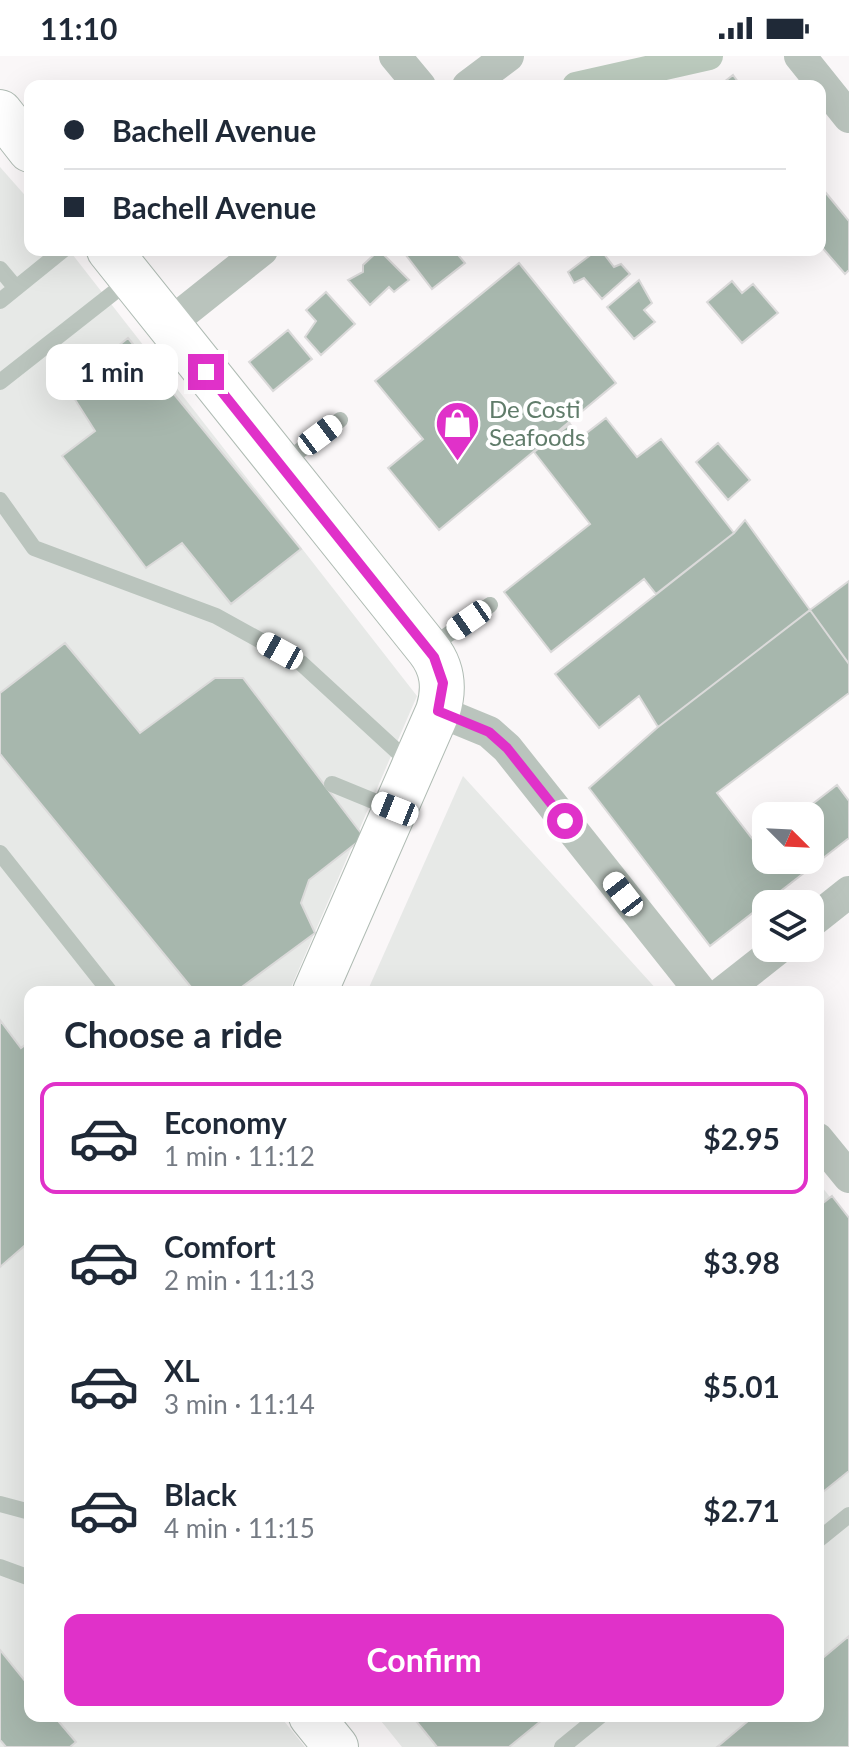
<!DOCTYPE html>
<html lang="en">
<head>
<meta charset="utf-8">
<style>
  :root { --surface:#fff; --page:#f2f2f3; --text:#1f2937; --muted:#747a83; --line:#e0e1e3; --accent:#e031c9 }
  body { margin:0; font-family:Lato,sans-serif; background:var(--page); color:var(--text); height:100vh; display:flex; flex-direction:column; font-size:30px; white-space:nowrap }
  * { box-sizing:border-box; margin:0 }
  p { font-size:26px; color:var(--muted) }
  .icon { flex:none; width:44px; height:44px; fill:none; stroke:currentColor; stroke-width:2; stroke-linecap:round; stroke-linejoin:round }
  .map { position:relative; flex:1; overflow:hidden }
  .drawer { position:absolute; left:24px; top:930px; width:800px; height:736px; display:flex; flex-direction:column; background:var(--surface); border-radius:16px; box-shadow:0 8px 32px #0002 }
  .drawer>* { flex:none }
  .guide { position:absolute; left:24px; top:24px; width:802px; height:176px; border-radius:16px; box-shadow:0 8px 32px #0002; display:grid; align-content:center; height:176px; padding:0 40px; background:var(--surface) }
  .needle { width:52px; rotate:114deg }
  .buttons { position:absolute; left:752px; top:746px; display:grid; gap:16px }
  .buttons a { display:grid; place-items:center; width:72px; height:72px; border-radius:16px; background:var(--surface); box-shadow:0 8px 32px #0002; font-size:40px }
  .end { position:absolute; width:36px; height:36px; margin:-18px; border:10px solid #e031c9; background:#fff; box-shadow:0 0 0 4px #fff }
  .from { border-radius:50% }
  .bubble { position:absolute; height:56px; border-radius:16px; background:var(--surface); box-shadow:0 8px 32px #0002; font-size:26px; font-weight:700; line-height:56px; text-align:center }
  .car { position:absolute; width:24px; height:48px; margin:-24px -12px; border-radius:10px; box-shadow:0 0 6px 2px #0007; background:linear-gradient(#fff 24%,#345 0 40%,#fff 0 76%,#345 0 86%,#fff 0) }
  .guide b { display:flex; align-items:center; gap:28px; height:76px; font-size:30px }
  .guide b+b { border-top:2px solid var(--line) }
  .guide i { width:20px; height:20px; background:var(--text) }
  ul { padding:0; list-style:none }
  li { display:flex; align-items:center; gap:24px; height:112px; margin:0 16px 12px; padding:0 24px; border:4px solid transparent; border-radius:16px }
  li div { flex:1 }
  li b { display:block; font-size:30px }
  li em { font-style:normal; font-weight:700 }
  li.current { border-color:var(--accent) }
  li>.icon { width:72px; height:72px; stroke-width:1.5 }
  h2 { padding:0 40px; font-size:36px; line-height:96px }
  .action { display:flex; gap:16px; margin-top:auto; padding:16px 40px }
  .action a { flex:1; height:92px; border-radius:16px; background:var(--accent); color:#fff; font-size:32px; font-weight:700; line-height:92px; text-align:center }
  .status { display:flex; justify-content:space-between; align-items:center; height:56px; padding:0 40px; background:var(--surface); direction:ltr }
  .status svg { height:22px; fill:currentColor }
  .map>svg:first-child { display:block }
  .built { fill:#e7e9e7 }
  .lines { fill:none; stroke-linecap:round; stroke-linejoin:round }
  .canal { stroke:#bbcabd; stroke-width:28 }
  .building { fill:#a7b7ad; stroke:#dbdada; stroke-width:2 }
  .secondary-casing { stroke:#afbbb3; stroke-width:46 }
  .service { stroke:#bac4bd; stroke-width:16 }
  .minor { stroke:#bac4bd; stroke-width:32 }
  .secondary { stroke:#fff; stroke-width:44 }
  .route { stroke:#e031c9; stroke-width:10 }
  .labels { text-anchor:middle; stroke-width:8; stroke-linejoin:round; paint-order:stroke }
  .poi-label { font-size:24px; fill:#607c6a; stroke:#fff; text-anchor:start }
</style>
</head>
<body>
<div class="status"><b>11:10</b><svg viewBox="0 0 49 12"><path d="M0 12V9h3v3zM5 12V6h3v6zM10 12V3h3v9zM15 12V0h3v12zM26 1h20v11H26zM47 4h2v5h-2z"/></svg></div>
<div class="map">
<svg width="849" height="1691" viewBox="0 0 849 1691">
  <rect width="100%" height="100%" fill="#faf7f8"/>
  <!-- built -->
  <path class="built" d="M0,111l30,34v49h39l348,446 -128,296h-259v724h250l25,31h-305z
    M463,720l196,216h-292z
    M818,1126l31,39v526h-447l-25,-31h441z"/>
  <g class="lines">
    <!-- canal -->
    <path class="canal" d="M576,30l133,-30"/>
  </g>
  <!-- building -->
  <path class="building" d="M733,19l8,11h-22z
    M826,137l23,28v49l-4,4 -25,-29v-47z
    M379,194l30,30 -15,12 -5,-5 -19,18 -22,-25 15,-8v-7z
    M402,194h52l11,13 -33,26z
    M597,194h4l13,17 7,-3 9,10 -28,25 -18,-21 -10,5 -6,-11z
    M519,207l97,120 -177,147 -51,-62 35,-29 -48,-58z
    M639,224l13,23 -8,7 11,12 -21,17 -27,-32z
    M732,225l10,12 11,-9 25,29 -36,30 -35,-41z
    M326,236l29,32 -34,31 -16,-18 11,-16 -10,-11z
    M288,274l24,29 -39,32 -24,-29z
    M128,282l173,211 -70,55 -49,-61 -36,25 -84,-112 33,-25 -28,-44z
    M606,362l31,39 24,-18 73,94 -78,61 -12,-15 -93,73 -47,-60 86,-68 -56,-72 36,-28 10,14z
    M718,387l32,37 -22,20 -32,-38z
    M745,464l65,90 -152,117 -19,-31 -40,32 -44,-54 179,-141z
    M849,525v83l-39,-54z
    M810,554l39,54v29l-132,100 41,53 8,-6v20h44v-44h-13l40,-31 12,16v37l-139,108 -121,-158 69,-61z
    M65,587l75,90 75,-55h28l121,159 -55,43 -8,23 14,30 -80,59h-40l-195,-238v-61z
    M0,964l21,28 9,-7v200l-30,26z
    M832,1140l17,22v253l-31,25v-289z
    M849,1580v111h-132l37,-31h64v-54z
    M0,1594l30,37v29h24l22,26 -6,5h-64l-6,-7z
    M412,1660h135l-38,31h-72z"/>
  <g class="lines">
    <defs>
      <path id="secondary" d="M0,56l30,38
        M109,194l319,399c15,19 17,39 10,62l-123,281
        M311,1660l25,31"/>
    </defs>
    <!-- secondary casing -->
    <use href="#secondary" class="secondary-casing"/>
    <!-- service -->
    <path class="service" d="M0,213l16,19
      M0,245l63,-51
      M0,326l131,-103
      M281,409l59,-45
      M0,444l34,48 182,68 85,47 111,102
      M429,592l61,-43
      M332,728l61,25
      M0,797l110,139
      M0,1448l30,8
      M818,1484l31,-25
      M0,1511l30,11
      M562,1691l38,-31"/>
    <!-- minor -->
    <path class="minor" d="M395,0l25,30
      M800,0l49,61
      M468,30l40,-30
      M168,269l94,-75
      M438,655l51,21 18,16 194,244
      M810,867l39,-31
      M723,936l56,-44
      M818,1083l31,38"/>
    <!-- secondary -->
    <use href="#secondary" class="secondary"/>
  </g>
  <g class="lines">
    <!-- route -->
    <path class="route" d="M206,316l228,285 9,26 -5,28 51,21 18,16 58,73"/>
  </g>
  <!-- icons -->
  <defs>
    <symbol id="shop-pin" viewBox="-11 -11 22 30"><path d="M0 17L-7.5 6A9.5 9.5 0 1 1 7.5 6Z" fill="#e031c9" stroke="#fff"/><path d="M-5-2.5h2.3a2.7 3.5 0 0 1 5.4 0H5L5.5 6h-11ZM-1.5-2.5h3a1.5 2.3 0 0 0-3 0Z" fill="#fff"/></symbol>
  </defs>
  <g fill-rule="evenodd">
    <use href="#shop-pin" x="432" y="342" width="51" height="69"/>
  </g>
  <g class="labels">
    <!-- poi labels -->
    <g class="poi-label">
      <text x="489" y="362">De Costi<tspan x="489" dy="28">Seafoods</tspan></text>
    </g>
  </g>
</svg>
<div class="buttons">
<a><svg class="needle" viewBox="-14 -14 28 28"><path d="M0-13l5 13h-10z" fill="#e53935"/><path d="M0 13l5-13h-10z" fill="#747a83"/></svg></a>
<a><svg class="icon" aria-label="layers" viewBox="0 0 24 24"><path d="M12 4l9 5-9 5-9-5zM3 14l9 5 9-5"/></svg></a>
</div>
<i class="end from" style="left:565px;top:765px"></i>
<i class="end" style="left:206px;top:316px"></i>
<div class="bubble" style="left:46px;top:288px;width:132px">1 min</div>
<i class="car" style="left:320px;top:379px;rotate:53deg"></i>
<i class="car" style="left:469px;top:564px;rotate:235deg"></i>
<i class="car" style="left:280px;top:595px;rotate:299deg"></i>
<i class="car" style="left:395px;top:753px;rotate:292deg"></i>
<i class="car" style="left:623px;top:838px;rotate:322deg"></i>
<div class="guide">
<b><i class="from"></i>Bachell Avenue</b>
<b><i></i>Bachell Avenue</b>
</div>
<section class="drawer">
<h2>Choose a ride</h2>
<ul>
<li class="current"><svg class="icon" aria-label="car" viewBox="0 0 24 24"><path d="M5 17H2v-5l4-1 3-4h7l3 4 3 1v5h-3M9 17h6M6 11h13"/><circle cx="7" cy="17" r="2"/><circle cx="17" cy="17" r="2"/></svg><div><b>Economy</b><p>1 min · 11:12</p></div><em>$2.95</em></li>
<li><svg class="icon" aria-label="car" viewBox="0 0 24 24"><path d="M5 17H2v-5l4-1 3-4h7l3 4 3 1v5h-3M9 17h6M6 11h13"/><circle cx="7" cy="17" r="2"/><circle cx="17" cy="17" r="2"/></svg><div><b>Comfort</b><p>2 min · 11:13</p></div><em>$3.98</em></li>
<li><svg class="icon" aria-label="car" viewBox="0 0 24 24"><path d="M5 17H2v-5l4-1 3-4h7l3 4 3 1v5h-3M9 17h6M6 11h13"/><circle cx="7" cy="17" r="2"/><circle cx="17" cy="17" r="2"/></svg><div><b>XL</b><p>3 min · 11:14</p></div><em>$5.01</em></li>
<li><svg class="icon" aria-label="car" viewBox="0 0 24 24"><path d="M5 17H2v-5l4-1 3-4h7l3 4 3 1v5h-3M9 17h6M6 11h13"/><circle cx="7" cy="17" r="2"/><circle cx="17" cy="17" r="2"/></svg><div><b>Black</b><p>4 min · 11:15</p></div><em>$2.71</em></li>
</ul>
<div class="action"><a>Confirm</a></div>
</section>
</div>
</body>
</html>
